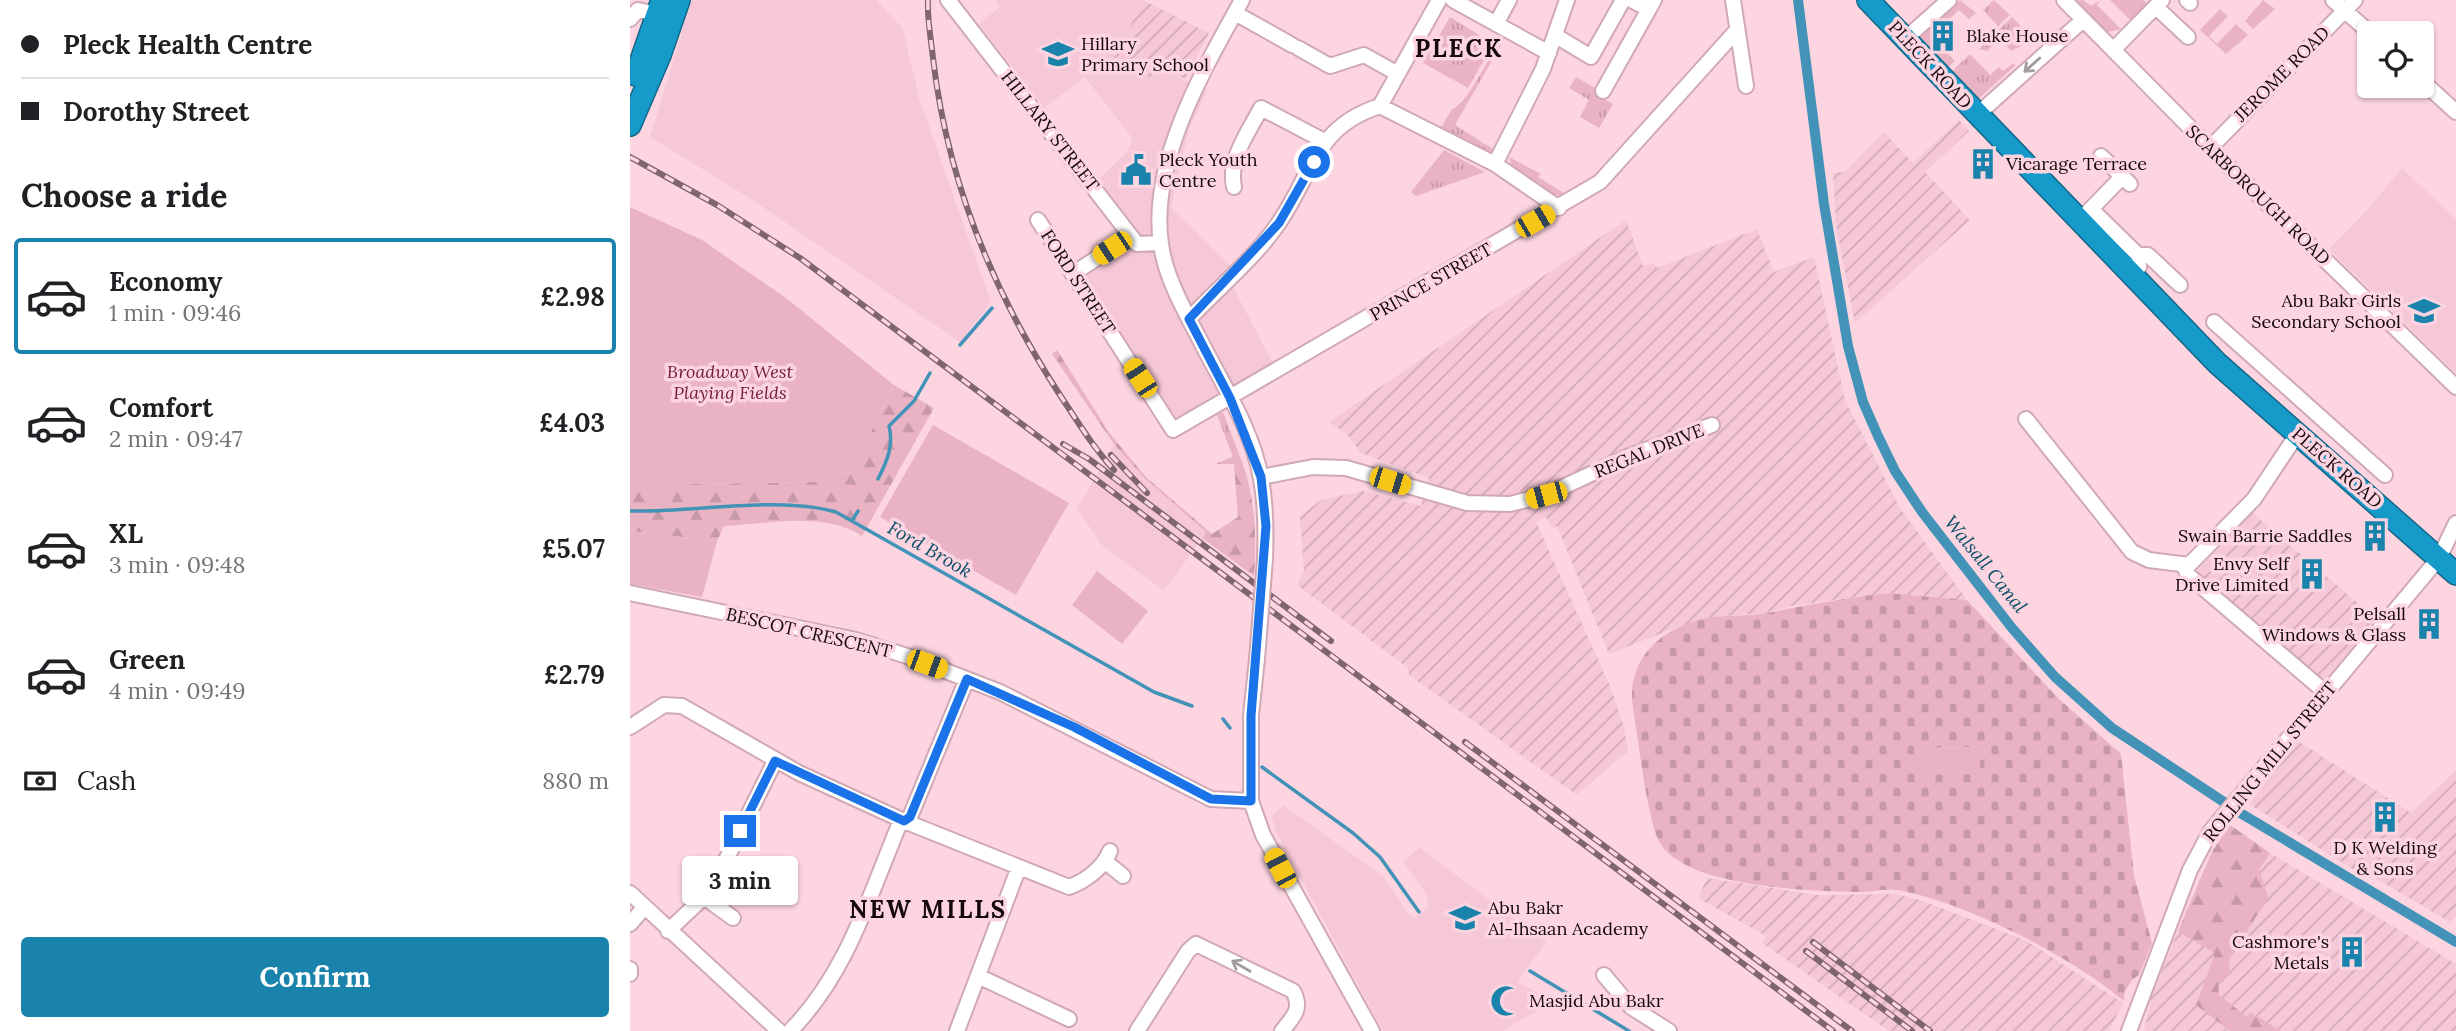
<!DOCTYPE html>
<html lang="en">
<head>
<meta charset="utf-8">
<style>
  :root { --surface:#fff; --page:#f6f6f6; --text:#202124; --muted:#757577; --line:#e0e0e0; --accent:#1983ab }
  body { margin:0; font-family:Lora,serif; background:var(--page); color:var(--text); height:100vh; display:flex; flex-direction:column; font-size:26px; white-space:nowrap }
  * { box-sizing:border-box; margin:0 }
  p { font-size:23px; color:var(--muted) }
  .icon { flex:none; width:38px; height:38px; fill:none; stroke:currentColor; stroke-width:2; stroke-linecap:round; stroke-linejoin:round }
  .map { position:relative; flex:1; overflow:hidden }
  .drawer { display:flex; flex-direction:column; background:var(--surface); width:630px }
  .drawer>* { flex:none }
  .banner { display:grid; align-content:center; height:154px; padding:0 21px; background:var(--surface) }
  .buttons { position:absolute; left:1727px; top:21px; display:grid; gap:14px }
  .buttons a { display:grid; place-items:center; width:77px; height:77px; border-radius:7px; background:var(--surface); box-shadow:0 2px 5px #0004; font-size:35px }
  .end { position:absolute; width:32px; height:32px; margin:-16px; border:9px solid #1a73e8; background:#fff; box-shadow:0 0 0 4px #fff }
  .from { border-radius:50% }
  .bubble { position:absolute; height:49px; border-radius:7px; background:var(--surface); box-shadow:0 2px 5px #0004; font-size:23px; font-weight:700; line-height:49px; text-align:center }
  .car { position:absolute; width:21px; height:42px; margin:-21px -10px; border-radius:9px; box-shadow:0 0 5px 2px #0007; background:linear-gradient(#f5c518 24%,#345 0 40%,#f5c518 0 76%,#345 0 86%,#f5c518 0) }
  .banner b { display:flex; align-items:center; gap:24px; height:66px; font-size:26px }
  .banner b+b { border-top:2px solid var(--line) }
  .banner i { width:18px; height:18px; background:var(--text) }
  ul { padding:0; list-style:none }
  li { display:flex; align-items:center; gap:21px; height:116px; margin:0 14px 10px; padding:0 7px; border:4px solid transparent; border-radius:7px }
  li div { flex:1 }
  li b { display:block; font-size:26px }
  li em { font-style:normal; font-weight:700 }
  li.on { border-color:var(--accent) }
  li>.icon { width:63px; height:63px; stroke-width:1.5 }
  h2 { padding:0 21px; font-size:32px; line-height:84px }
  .pay { display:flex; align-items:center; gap:18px; height:77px; padding:0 21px; font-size:26px }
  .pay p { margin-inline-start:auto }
  .cta { display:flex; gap:14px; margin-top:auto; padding:14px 21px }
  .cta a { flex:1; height:80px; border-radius:7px; background:var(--accent); color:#fff; font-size:28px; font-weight:700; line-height:80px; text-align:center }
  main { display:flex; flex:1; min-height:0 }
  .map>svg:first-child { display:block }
  .built { fill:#f6c7d6 }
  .industrial { fill:url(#industrial-furrows) }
  .grass { fill:url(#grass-tufts) }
  .forest { fill:url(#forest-firs) }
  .cemetery { fill:url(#cemetery-stones); fill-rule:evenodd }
  .green { fill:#e9b3c4 }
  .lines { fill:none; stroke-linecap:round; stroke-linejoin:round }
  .stream { stroke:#4293b7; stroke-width:3.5 }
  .canal { stroke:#4293b7; stroke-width:10 }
  .minor-casing { stroke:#d0a9b5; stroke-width:18 }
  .highway-casing { stroke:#156788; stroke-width:24 }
  .minor { stroke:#fff; stroke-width:14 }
  .highway { stroke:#159aca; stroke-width:21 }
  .rail-casing { stroke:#7f656d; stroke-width:6 }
  .rail { stroke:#fdd5e1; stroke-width:3.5; stroke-dasharray:10; stroke-linecap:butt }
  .minor-bridge-casing { stroke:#d0a9b5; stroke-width:18; stroke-linecap:butt }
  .minor-bridge { stroke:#fff; stroke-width:14 }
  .oneway { stroke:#a19c9e }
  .route { stroke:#1a73e8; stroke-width:9 }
  .labels { text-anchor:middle; stroke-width:7; stroke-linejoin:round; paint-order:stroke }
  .poi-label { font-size:18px; fill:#15080c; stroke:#fdd5e1; text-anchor:start }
  .street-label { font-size:18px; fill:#15080c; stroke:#fdd5e1 }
  .park-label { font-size:18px; font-style:italic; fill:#711a41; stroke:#fdd5e1 }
  .water-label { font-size:19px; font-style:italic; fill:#0b4f69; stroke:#fdd5e1 }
  .district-label { font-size:24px; font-weight:bold; letter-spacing:2px; fill:#15080c; stroke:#fdd5e1 }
</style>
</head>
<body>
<main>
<section class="drawer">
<div class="banner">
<b><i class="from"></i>Pleck Health Centre</b>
<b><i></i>Dorothy Street</b>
</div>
<h2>Choose a ride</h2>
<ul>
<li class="on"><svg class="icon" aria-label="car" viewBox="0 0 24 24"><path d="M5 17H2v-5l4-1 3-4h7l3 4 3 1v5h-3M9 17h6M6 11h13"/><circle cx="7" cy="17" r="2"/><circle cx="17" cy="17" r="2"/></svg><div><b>Economy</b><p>1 min · 09:46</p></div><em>£2.98</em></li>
<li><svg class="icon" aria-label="car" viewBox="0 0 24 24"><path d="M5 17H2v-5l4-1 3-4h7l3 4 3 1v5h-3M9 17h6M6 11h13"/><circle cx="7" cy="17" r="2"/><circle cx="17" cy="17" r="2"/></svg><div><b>Comfort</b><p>2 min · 09:47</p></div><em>£4.03</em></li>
<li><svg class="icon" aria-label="car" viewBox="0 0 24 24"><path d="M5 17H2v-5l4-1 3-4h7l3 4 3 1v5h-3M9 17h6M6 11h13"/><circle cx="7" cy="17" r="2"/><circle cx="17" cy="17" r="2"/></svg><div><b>XL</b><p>3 min · 09:48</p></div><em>£5.07</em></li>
<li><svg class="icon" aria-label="car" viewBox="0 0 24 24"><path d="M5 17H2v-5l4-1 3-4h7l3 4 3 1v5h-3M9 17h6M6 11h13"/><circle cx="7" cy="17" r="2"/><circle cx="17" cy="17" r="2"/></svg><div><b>Green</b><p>4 min · 09:49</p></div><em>£2.79</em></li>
</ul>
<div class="pay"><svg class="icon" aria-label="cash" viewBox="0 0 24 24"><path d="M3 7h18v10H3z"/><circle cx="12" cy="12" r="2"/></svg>Cash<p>880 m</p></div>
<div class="cta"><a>Confirm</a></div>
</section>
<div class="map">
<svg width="1826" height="1031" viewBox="0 0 1826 1031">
  <defs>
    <pattern id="industrial-furrows" width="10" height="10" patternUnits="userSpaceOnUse" patternTransform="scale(1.75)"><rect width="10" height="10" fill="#f6c7d6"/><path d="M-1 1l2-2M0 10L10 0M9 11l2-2" fill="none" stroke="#d2a9b6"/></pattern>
    <pattern id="grass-tufts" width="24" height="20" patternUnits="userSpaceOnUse" patternTransform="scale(1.75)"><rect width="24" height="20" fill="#e9b3c4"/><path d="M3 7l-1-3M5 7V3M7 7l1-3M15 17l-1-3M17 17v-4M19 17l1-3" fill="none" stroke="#c798a7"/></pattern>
    <pattern id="forest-firs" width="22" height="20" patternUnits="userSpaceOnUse" patternTransform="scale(1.75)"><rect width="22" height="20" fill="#e9b3c4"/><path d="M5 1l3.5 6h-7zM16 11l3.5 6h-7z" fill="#c798a7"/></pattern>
    <pattern id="cemetery-stones" width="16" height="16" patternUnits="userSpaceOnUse" patternTransform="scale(1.75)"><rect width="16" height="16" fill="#e9b3c4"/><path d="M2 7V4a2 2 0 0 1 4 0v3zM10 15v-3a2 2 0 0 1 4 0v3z" fill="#c798a7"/></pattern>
  </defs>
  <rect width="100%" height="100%" fill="#fdd5e1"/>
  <!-- built -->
  <path class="built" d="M62,0h184l27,29 16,69 72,204 -31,40 -209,-143 -101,-62z
    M366,0h147l-29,55 44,27 5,-12 44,21 -18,38 -18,79 67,65 -5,14 47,90 -40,23 -9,-15 -58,36 -93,-148 57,-36 -39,-57 30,-29 4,-13 -47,-61 -41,31 -65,-84 21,-17z
    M1772,168l54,52v153l-127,-124 39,-40z
    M484,444l30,34 62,54 -42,59 -62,-46 -25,-36z
    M653,805l100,71 27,40 5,2 14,-11 -4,-15 -22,-30 16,-15 127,95 -29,40 20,10 8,14 -42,25h-120l-107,-199 -4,-15z"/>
  <!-- industrial -->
  <path class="industrial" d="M513,0l66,33 -23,46 -23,-9 -5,12 -44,-25z
    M1329,120l10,11 -44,41 45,48 -115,103 -19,-97 -3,-53 12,-1 39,-40 29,31z
    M996,220l17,46 11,-3 3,5 100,-39 17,43 40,-15 31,143 55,108 67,92 -80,-7 -96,13 -26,7 -43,3 -42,10 -71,28 -52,-128 -6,2 -5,-11 -10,5 74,164 13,38 5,27 -51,44 -168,-120 -1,-7 -111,-83 7,-15 -4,-54 21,-16 42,-9 58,15 8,-28 -68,-25 -14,-19 -18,-12z
    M1623,513l123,106 -52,62 -128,-109z
    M1668,741l113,72 45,-43v145l-6,7 -92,-54 -4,2 -105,-66z
    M1600,825l40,28 186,111v67h-312l7,-33 30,-75 31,-71z
    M1077,878l110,17 78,-1 25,6 105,40 98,63 -14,28h-220l-127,-88 4,-7 -68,-38z"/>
  <!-- grass -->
  <path class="grass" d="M1330,0l16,13 -7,6 -10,-9 -15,14 -4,-5z
    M1364,0l16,15 -12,11 -15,-16z
    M820,17l43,27 -25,44 -45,-25z
    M1382,17l12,12 -10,9 7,8 -10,5 -14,-16 -5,4 3,4 -8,8 -8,-2 -5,5z
    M1307,21l4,5 -9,10 23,25 -7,6 -28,-31z
    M872,36l3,2 -50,87 41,26 -7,3 -50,-23 13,-22c15,-4 40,-57 50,-73z
    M1340,54l20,21 9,-8 4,4 9,-7 4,1 -38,34 -26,-28z
    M946,77l23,13 -2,5 16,9 -14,24 -19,-11 9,-17 -20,-12z
    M814,150l41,22 -69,24 -5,-4z
    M879,157l32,17 -3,3 29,18h-14l-39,-24z
    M593,412l16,42 -6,3 -16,-42z"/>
  <!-- forest -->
  <path class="forest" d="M427,350l53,84 36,43 66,57 26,-17 -4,-53h-18l23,-10c16,38 18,80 15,122l-52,-38 4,-6 -62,-54 -30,-34 -62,-90z
    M264,385l40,23 -72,128c-39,-25 -93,-12 -138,-10l-7,15 -87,-10v-46l186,-3 36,-12z
    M1600,825l40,28 -11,16 9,29 -39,62 1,15 -12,7 1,13 28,22 3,-5 31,19h-51l-34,-26 19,-52 -37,-21 34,-80z"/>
  <!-- cemetery -->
  <path class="cemetery" d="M1257,593l80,7 91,98 63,56 13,121 18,68 -13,32 -7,5 -7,11 -1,10c-50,-43 -161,-100 -227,-111 -12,-2 -24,2 -37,2 -47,-1 -174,-4 -200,-49 -13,-22 -22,-106 -27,-135 -7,-45 23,-76 65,-88 22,-6 46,-3 69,-7 39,-8 79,-15 120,-20zM1349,747l-64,27v-26z"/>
  <!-- green -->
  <path class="green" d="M1443,0h10l8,6 10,-6 -4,5 24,24 -16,4z
    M1480,0h34l4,5 -18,15z
    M1633,0l12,9 -22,20 -8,-8z
    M1590,9l8,7 -19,20 8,8 19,-20 12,11 -22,19 -26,-24z
    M0,207l72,33 84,58 108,87 -42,85 -36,12 -186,3z
    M303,425l136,78 -53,92 -136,-78z
    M0,531l87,10 -15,56 -72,-13z
    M467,571l51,40 -26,33 -50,-39z
    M1350,747v27l-65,1 -1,-27z"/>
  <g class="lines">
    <!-- stream -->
    <path class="stream" d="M330,345l32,-37
      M248,479c9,-18 16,-33 11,-53l25,-25 16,-28
      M0,511c63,2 146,-16 206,1l318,180 38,14
      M223,519l5,-8
      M593,719l7,9
      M632,767l91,66 27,24 39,55
      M900,971l99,60"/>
    <!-- canal -->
    <path class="canal" d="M1168,0l26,204 24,142 15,56 15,34 17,35 27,41 90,116 43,49 57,51 130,86 214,128"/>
    <defs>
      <path id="minor" d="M318,0l189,244 23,-1
        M612,0c-38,69 -93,162 -81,244 4,32 23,66 38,94 22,44 54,92 62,141 5,27 5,54 4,80
        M823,0l96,53
        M1001,0l18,9 5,-9
        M1103,0l13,86
        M1434,0l151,153 241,234
        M1557,0l3,3
        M1703,0l37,33
        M1527,8l31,29
        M605,13l57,32
        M0,19l8,-9 20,4
        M866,24l13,-24
        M926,36l35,21 32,-57
        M1275,39l44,-39
        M668,48l32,18 34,-11 34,19
        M1483,50l49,-50
        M1792,81l34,31
        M973,91l46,-82
        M750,106l115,58 64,44
        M750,106l59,-106
        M1347,115l106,-95
        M1580,148l145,-148
        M1471,156l29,28
        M865,164l48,-95 24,-69
        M604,187c-6,-28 14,-54 27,-79l65,34
        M1461,209l47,46 1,12 -6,9
        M1457,213l35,-36
        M408,220l135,210 427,-248 137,-152
        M1508,255h10l32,30
        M444,273l57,-37
        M559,319c29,-31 65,-60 89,-95 35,-50 36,-97 102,-118
        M1584,322l171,153
        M1396,419l106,133 17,8 40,5 65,-66 44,-66
        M631,477l52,-10 33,1 121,35 43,1 36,-9 79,-37 87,-33
        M1559,565l-4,3 3,7 137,117
        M0,593l226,47 51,16 93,36 211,107 40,2
        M627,659l-6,56v86l12,34 109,196
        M0,727l34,-22 18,1 117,67 105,48 165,66c17,-6 35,-20 41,-36
        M476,862l17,14
        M87,878l58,-117
        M0,893l149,138
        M0,924l14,-16
        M38,931l36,-34 29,21
        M0,969v5
        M974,975l27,32 38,24
        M348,976l91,43
        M160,1031c56,-56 79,-134 109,-206l11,-8 57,-138
        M327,1031l62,-164
        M507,1031l51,-80 8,-7 97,47c10,18 0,26 -11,40
        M1499,1031l61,-161 20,-38 229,-274 17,-35"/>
      <path id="highway" d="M1238,0l349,363 239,211
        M6,75l26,-75
        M0,125l30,-70 19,-55"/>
    </defs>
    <!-- minor casing -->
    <use href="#minor" class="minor-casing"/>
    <!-- highway casing -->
    <use href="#highway" class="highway-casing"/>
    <!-- minor -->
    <use href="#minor" class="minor"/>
    <!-- highway -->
    <use href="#highway" class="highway"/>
    <defs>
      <path id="rail" d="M298,0c-1,19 3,39 5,58 14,122 59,232 125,334 18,27 34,54 56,78
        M0,157l87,48 83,53 1033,773
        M433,444l26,15 242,182
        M481,455l36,38
        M835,742l387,289
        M1183,942l117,89
        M1176,951l106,80"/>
    </defs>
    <!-- rail casing -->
    <use href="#rail" class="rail-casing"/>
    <!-- rail -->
    <use href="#rail" class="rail"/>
    <defs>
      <path id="minor-bridge" d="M627,659l8,-100"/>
    </defs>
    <!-- minor-bridge casing -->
    <use href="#minor-bridge" class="minor-bridge-casing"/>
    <!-- minor-bridge -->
    <use href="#minor-bridge" class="minor-bridge"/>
  </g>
  <!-- one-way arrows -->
  <defs><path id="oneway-shaft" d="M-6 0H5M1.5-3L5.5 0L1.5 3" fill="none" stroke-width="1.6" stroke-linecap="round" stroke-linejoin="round" transform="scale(1.75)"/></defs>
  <g class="oneway">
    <use href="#oneway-shaft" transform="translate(1402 65) rotate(138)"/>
    <use href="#oneway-shaft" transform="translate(611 966) rotate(-150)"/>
  </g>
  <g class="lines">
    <!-- route -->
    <path class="route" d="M110,831l35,-70 129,60 6,-4 57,-138 107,48 137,72 40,2v-85l15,-190 -5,-49 -31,-79 -41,-79 90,-96 35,-61"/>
  </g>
  <!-- icons -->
  <defs>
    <symbol id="building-bare" viewBox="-9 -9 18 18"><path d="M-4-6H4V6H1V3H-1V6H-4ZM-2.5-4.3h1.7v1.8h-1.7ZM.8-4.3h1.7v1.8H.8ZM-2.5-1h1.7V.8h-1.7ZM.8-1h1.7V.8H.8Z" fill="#1983ab" stroke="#fdd5e1" stroke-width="2.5" paint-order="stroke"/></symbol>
    <symbol id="school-bare" viewBox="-9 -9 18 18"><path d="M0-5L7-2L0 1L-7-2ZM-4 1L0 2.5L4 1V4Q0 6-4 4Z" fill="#1983ab" stroke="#fdd5e1" stroke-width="2.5" paint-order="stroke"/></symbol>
    <symbol id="civic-bare" viewBox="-9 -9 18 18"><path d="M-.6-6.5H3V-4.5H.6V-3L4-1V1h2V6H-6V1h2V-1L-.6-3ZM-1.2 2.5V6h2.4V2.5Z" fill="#1983ab" stroke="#fdd5e1" stroke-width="2.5" paint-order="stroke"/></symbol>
    <symbol id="mosque-bare" viewBox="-9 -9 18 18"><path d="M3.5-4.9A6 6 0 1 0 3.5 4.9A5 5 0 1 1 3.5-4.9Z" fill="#1983ab" stroke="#fdd5e1" stroke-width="2.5" paint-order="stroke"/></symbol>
  </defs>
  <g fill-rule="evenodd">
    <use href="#building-bare" x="1291" y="14" width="44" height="44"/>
    <use href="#school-bare" x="406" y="32" width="44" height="44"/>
    <use href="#building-bare" x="1331" y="142" width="44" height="44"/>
    <use href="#civic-bare" x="484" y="148" width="44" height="44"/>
    <use href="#school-bare" x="1772" y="289" width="44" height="44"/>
    <use href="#building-bare" x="1723" y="514" width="44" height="44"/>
    <use href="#building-bare" x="1660" y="552" width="44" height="44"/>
    <use href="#building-bare" x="1777" y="602" width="44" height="44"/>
    <use href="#building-bare" x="1733" y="795" width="44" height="44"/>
    <use href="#school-bare" x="813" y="896" width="44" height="44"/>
    <use href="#building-bare" x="1700" y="930" width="44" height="44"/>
    <use href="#mosque-bare" x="854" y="979" width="44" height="44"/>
  </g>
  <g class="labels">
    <!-- poi labels -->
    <g class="poi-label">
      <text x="1336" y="42">Blake House</text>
      <text x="451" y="50">Hillary<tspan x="451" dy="21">Primary School</tspan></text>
      <text x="529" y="166">Pleck Youth<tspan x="529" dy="21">Centre</tspan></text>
      <text x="1376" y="170">Vicarage Terrace</text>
      <text x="1771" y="307" text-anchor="end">Abu Bakr Girls<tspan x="1771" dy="21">Secondary School</tspan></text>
      <text x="1722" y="542" text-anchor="end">Swain Barrie Saddles</text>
      <text x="1659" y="570" text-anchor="end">Envy Self<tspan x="1659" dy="21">Drive Limited</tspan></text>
      <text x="1776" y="620" text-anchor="end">Pelsall<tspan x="1776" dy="21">Windows &amp; Glass</tspan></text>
      <text x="1755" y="854" text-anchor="middle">D K Welding<tspan x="1755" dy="21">&amp; Sons</tspan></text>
      <text x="858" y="914">Abu Bakr<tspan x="858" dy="21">Al-Ihsaan Academy</tspan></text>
      <text x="1699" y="948" text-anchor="end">Cashmore's<tspan x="1699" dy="21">Metals</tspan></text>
      <text x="899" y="1007">Masjid Abu Bakr</text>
    </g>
    <!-- street labels -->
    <g class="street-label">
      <text transform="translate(1300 65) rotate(47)" y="6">PLECK ROAD</text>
      <text transform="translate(1652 74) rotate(-45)" y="6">JEROME ROAD</text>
      <text transform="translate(420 131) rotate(52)" y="6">HILLARY STREET</text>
      <text transform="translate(1628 195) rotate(44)" y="6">SCARBOROUGH ROAD</text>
      <text transform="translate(448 282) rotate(57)" y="6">FORD STREET</text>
      <text transform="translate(801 282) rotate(-30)" y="6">PRINCE STREET</text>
      <text transform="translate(1019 451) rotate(-22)" y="6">REGAL DRIVE</text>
      <text transform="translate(1707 468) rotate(41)" y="6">PLECK ROAD</text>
      <text transform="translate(179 633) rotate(13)" y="6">BESCOT CRESCENT</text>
      <text transform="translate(1640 762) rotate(-51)" y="6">ROLLING MILL STREET</text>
    </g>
    <!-- park labels -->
    <g class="park-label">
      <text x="100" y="378">Broadway West<tspan x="100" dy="21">Playing Fields</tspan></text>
    </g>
    <!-- water labels -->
    <g class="water-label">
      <text transform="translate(300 549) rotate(30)" y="7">Ford Brook</text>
      <text transform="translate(1356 564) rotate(51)" y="7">Walsall Canal</text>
    </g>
    <!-- district labels -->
    <g class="district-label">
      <text x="829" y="57">PLECK</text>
      <text x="298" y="918">NEW MILLS</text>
    </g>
  </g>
</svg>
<div class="buttons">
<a><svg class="icon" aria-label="locate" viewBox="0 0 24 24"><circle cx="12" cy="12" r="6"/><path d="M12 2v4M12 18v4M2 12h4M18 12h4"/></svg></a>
</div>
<i class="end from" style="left:684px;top:162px"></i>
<i class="end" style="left:110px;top:831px"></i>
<div class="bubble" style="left:52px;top:856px;width:116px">3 min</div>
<i class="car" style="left:905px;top:221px;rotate:60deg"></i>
<i class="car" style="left:482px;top:248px;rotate:237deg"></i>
<i class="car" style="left:510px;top:378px;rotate:327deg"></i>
<i class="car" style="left:760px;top:481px;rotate:107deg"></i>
<i class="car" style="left:916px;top:495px;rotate:255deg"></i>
<i class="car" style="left:297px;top:664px;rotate:110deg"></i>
<i class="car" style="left:650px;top:868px;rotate:332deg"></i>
</div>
</main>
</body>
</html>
